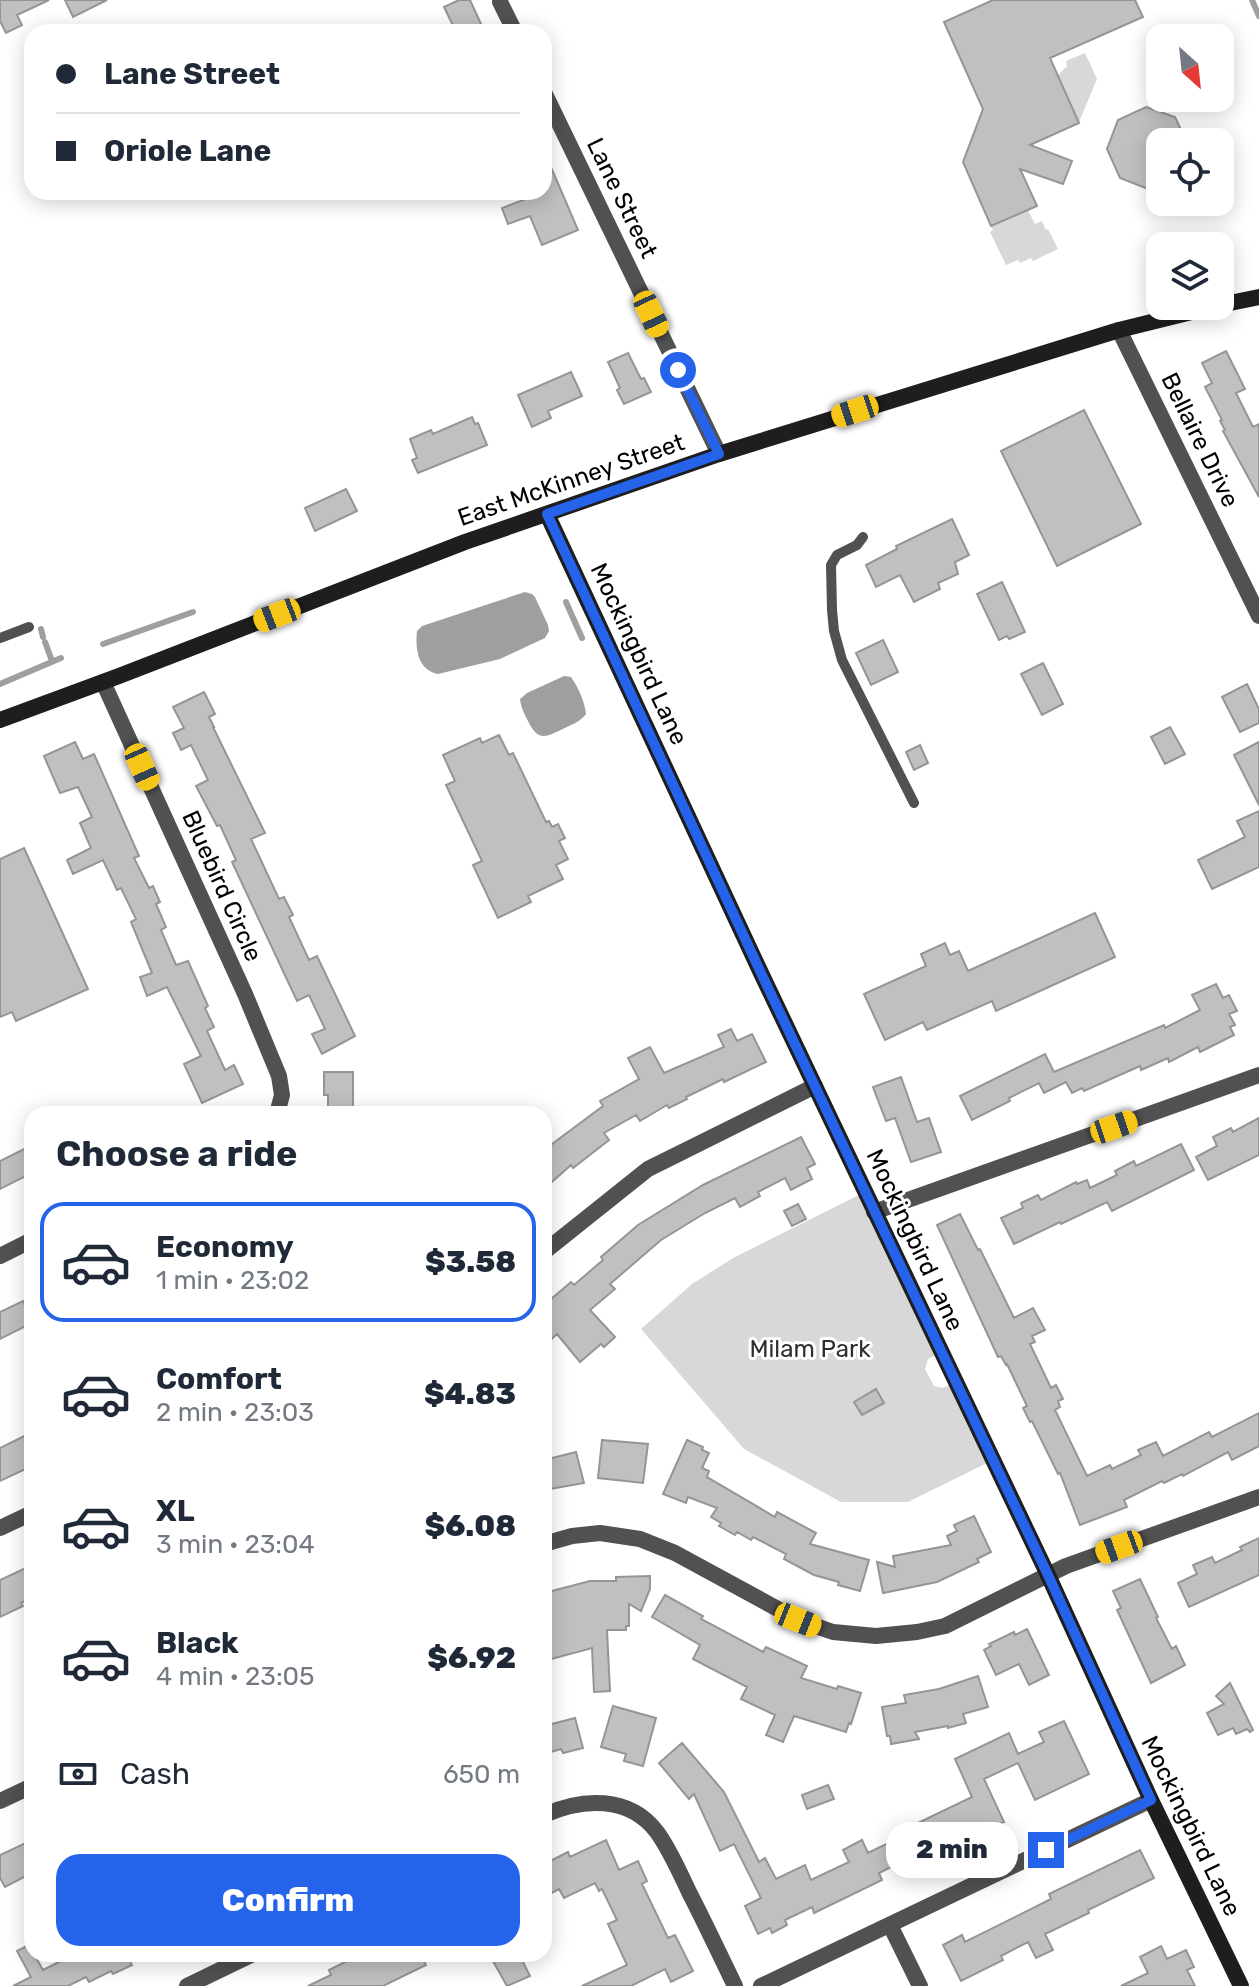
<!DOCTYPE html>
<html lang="en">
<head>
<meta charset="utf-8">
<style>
  :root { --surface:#fff; --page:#f6f6f7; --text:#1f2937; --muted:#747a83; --line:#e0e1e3; --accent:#2563eb }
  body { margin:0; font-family:Rubik,sans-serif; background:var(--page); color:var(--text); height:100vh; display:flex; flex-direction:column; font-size:30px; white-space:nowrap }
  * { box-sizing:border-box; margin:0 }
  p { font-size:26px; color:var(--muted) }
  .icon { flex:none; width:44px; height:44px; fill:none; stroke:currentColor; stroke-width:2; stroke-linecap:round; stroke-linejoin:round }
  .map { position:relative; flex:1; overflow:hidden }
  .drawer { position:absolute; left:24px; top:1106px; width:528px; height:856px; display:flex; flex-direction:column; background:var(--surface); border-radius:24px; box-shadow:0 4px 20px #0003 }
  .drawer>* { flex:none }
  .top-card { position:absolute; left:24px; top:24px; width:528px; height:176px; border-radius:24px; box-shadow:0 4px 20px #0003; display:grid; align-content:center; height:176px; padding:0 32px; background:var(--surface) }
  .needle { width:52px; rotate:153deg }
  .controls { position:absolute; left:1146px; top:24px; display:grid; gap:16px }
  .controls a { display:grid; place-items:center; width:88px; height:88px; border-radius:16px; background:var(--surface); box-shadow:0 4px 20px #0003; font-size:40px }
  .end { position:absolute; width:36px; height:36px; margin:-18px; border:10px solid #2563eb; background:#fff; box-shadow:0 0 0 4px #fff }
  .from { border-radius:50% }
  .bubble { position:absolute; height:56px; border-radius:24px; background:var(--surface); box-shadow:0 4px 20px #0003; font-size:26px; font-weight:800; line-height:56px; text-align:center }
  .car { position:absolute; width:24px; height:48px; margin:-24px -12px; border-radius:10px; box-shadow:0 0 6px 2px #0007; background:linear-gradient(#f5c518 24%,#345 0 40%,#f5c518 0 76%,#345 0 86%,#f5c518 0) }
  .top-card b { display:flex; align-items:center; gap:28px; height:76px; font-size:30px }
  .top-card b+b { border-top:2px solid var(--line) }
  .top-card i { width:20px; height:20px; background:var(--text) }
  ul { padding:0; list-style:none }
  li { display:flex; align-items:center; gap:24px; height:120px; margin:0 16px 12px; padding:0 16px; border:4px solid transparent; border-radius:24px }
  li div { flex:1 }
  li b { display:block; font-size:30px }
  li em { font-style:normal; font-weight:800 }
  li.current { border-color:var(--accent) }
  li>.icon { width:72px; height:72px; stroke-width:1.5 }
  h2 { padding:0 32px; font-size:36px; line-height:96px }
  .pay { display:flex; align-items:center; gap:20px; height:88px; padding:0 32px; font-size:30px }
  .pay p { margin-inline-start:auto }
  .cta { display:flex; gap:16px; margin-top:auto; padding:16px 32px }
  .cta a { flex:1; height:92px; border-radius:24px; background:var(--accent); color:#fff; font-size:32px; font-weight:800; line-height:92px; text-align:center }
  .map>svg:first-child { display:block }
  .green { fill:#d8d8d8 }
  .water { fill:#9f9f9f }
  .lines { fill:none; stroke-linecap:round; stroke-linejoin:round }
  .stream { stroke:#9f9f9f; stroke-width:6 }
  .building { fill:#c0c0c0; stroke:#959595; stroke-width:2 }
  .lane { stroke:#515151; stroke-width:10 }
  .street { stroke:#515151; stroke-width:16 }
  .secondary { stroke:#1e1e1e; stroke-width:16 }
  .route { stroke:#2563eb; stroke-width:10 }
  .labels { text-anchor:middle; stroke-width:6; stroke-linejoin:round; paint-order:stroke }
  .street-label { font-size:24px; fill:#000; stroke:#fff }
  .park-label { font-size:24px; fill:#2f2f2f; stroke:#fff }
</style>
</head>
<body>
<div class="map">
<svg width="1259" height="1986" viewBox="0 0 1259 1986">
  <rect width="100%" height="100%" fill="#fff"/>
  <!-- green -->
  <path class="green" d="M1085,53l12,26 -18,43 -21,-47 9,-9 -1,-5z
    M1028,210l7,14 7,-3 4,9 2,-1 10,20 -25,12 -2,-3 -11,5 -2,-3 -12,5 -16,-33 3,-2 -2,-4z
    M865,1192l76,160 -13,7 -3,10 9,17 9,2 13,-6 37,78 -85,42h-67l-97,-53 -103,-120 51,-45 43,-27z"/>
  <!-- water -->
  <path class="water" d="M525,592l7,2 3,3 13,28 1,6 -4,7 -45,21 -62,15c-20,-4 -23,-25 -21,-43l5,-5z
    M564,676l7,1c7,10 14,25 15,37 -5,7 -13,10 -21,14 -17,8 -26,15 -36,-5 -4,-8 -8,-15 -9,-24l7,-6z"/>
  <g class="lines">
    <!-- stream -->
    <path class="stream" d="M1252,0l7,16
      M566,602l16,36
      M41,629l2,8
      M45,642l7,19
      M103,644l90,-32
      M0,684l61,-26"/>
  </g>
  <!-- building -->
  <path class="building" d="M0,0h49l-32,15 5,10 -16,8 -6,-12z
    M65,0h42l-34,17z
    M459,0h11l12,26 -12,6h-14l-12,-25z
    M993,0h142l8,17 -93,41 29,65 -49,22 42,16 -9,23 -43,-15 17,37 -46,20 -28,-64 20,-53 -39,-87z
    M1146,107l29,10 12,25h-27v42l-12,5 -28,-11 -13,-29 11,-29z
    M544,151l34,79 -36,15 -12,-29 -22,8 -6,-16 24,-9 -3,-7h21z
    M1226,351l19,38 -9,4 17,34 6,-3v73l-36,-66 2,-1 -5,-9 2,-1 -17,-33 7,-4 -10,-20z
    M628,353l13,26 3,-1 7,14 -27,12 -7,-14 3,-2 -12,-26z
    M571,372l11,24 -34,15 3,7 -19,9 -14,-32z
    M1084,410l57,114 -84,42 -56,-115z
    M472,417l3,7 3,-1 9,22 -69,28 -6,-13 5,-2 -7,-19 21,-9 2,4z
    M346,489l11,22 -42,20 -10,-23z
    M952,519l17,36 -14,7 3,12 -20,9 2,6 -26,13 -14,-27 -24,12 -10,-22 31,-16 -1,-3z
    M1002,582l23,50 -16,7 -2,-3 -8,4 -22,-46z
    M883,640l15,32 -27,13 -15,-32z
    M1043,663l20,41 -21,11 -21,-41z
    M1247,684l12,25v14l-19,9 -18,-35z
    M204,692l11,22 -6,3 5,10h-1l52,106 -14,6 28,60 5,-2 9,18 -4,2 20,43 8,-4 38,80 -33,18 -10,-20 13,-5 -16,-34 -12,6 -65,-139 4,-2 -16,-35 -3,1 -21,-40 12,-6 -17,-35 -10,5 -8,-17 11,-5 -11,-21z
    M1170,727l15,27 -20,10 -14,-27z
    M499,735l10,20 4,-2 33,69 3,-1 3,6 6,-3 7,14 -6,3 9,18 -12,6 7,14 -35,17 3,6 -33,16 -25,-53 9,-4 -36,-76 9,-4 -12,-26 37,-17 2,5z
    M75,742l8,17 11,-5 45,102 -5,2 15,30 4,-2 7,16 -4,2 10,23 -5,3 15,35 12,-4 20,45 -3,2 9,19 -7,4 18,39 9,-5 9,19 -41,19 -18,-39 17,-8 -34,-69 -20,9 -7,-19 12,-4 -21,-51 5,-3 -15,-31 -4,2 -14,-30 -30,14 -6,-14 24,-12 -11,-25 12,-6 -14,-30 -18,6 -16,-37z
    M1259,742v63l-25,-50z
    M920,745l8,18 -14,7 -8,-18z
    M1259,811v56l-47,22 -14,-29 47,-23 -8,-16z
    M24,848l64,141 -72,32 -4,-9 -12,5v-158z
    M1095,913l20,44 -119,54 -4,-10 -65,29 -4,-8 -38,18 -21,-46 62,-28 -5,-12 24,-11 5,12 9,-4 9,20z
    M1216,984l7,14 6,-3 8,16 -8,3 6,11 -5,2 4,8 -34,17 -2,-5 -29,15 -1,-4 -27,12 -1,-4 -56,25 -2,-3 -10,5 -6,-11 -22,11 -5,-10 -30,15 1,3 -38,19 -12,-24 85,-42 9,18 110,-47 1,3 35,-18 -8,-15z
    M731,1029l6,12 15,-7 14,28 -42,20 -1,-3 -37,18 1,2 -18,9 -2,-3 -27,16 -4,-6 -32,18 5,7 -36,28 -2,-3 -27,24v-39l59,-44 -3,-5 39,-22 -11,-21 22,-11 14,26 60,-26 -6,-12z
    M324,1072h29v42h-25v-19h-4z
    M901,1077l16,45 12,-4 12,34 -30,10 -16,-44 -9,3 -13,-34z
    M1259,1118v37l-51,25 -12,-23 21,-11 -4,-9 18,-9 2,4z
    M801,1137l14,27 -8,4 5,11 -21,11 -6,-12 -27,14 2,4 -20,11 -5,-9 -30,15 -44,27 -51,44 5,5 -25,21 25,27 -11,10 -3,-3 -21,18 -23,-28 -13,12v-41l27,-23 3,3 29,-25 -2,-3 37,-32 65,-40z
    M1181,1144l13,26 -82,41 -5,-9 -46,22 -1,-2 -46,22 -13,-26 22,-10 -2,-5 17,-8 3,5 35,-18 1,2 10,-4 3,8 27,-13 -2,-4 19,-10 2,5z
    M32,1145v28l-32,16v-28z
    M798,1204l8,15 -14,7 -8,-15z
    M960,1214l18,36 2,-1 33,67 1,2 19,-10 12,22 -13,6 3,6 -5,2 21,44 5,-3 7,14 -5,2 2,6 -5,3 32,66 23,-11 2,4 29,-14 -3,-5 18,-8 7,14 46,-24 3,5 47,-24v33l-27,14 -4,-8 -45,24 -1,-2 -18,9 -2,-2 -38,19 3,7 -47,18 -20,-52 -2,1 -26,-53 -2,1 -7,-14 4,-2 -20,-42 -1,1 -5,-9 -3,1 -61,-132z
    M23,1301l9,18v4l-32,16v-27z
    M876,1389l8,14 -22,12 -8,-13z
    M32,1432v34l-32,15v-33z
    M602,1440l46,4 -5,39 -45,-5z
    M687,1440l16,7 -1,3 7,3 -7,15 7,3 -2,6 68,40 2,-5 39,21 -6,11 59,16 -9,31 -22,-6 1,-3 -25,-7 -30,-16 2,-5 -33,-17 -2,3 -14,-8 -2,3 -16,-9 2,-3 -10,-6 6,-9 -29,-11 -2,6 -23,-9z
    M576,1452l8,31 -40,7v-30z
    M974,1516l17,36 -14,7 2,3 -42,20 -54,11 -6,-31 18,5 -2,-11 58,-11 -4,-9 10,-5 -3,-6z
    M1259,1538v37l-70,32 -11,-24 19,-9 -4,-9 19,-8 3,6 27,-13 -2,-3z
    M32,1565v33l-11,5 2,3 -23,11v-37z
    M650,1576v13l-9,22 -12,-7v22h-3v4h-19l3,61 -16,1 -2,-44 -48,13v-68l46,-12h26v-4z
    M1140,1579l18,38 -2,1 16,31 4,-3 9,19 -34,18 -34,-73 4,-2 -8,-17z
    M665,1595l38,21 -2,3 62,33 3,-5 41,19 -6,12 36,11 1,-3 23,7 -10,31 -2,-1 -3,9 -52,-16 -11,26 -17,-7 9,-20 -34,-16 6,-12 -54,-28 7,-14 -48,-28z
    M1027,1629l22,46 -20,10 -10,-21 -23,11 -12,-25 7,-4 -2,-2 25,-12 1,3z
    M978,1676l10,31 -25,7 3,9 -18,5v-2l-33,6 4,7 -28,5 -1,-8h-3l-5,-29 24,-4 -2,-8 35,-6z
    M1230,1683l23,47 -3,2 -3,-3 -11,5 -3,-6 -15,7 -11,-22 17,-9 -8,-8z
    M613,1706l43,12 -13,48 -19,-5 2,-7 -25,-7z
    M575,1718l8,30 -20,5 -2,-4 -17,5v-28z
    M1064,1721l25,53 -54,26 -17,-37 -34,16 20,43 -18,9 -3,-6 -32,15 2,4 -41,20 -3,-6 -30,15 3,7 -68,33 -2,-6 -27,13 2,5 -15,8 -2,-5 -12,6 -13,-28 16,-8 -27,-54 -14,7 -26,-57 -5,5 -30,-36 23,-20 42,49 35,70 6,-4 11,21 29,-14 6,15 38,-18 -6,-12 19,-10 6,13 31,-15 -2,-5 75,-36 -17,-38 54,-26 9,21 26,-12 -5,-10z
    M828,1785l6,14 -27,10 -5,-14z
    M32,1840v33l-27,14 -5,-9v-23z
    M606,1840l13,30 19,-9 9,20 -5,3 26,54 7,-3 18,36 -22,11 -6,-13 -34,17h-49l45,-21 -19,-41 9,-4 -15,-31 -3,2 -4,-8 -31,15 -5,-9 -15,8v-33l24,-12 2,5z
    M1140,1850l14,28 -66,32 1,3 -44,21 8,16 -17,8 -8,-16 -27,14 2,4 -42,21 -18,-36 19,-10 3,7 86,-43 -2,-5z
    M29,1945l3,9h2l9,16 24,-12 2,3 15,-7h42l6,11 -19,9 -2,-3 -22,11 -3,-5 -18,9h-55l18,-9 -14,-26z
    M1161,1946l6,13 19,-9 8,17 -7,3 8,16h-74l27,-13 -8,-16z
    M351,1954h70l5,11 -43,21h-75l23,-11 -2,-5 24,-12z
    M489,1954h30l11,22 -23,10z"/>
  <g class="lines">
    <!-- lane -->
    <path class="lane" d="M863,537l-6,8 -20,10 -6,10 1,45 2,21 8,29 72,143
      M0,638l29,-11"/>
    <!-- street -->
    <path class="street" d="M500,2l15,30
      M544,92l175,362
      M1119,330l140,286
      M103,682l142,312 34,82 3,19 -5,19
      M874,1212l385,-137
      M544,1252l104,-83 167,-83
      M0,1256l32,-16
      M0,1528l32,-15
      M544,1544l28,-8 28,-3 40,6 35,14 123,67 35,12 43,4 41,-4 28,-6 121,-60 193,-69
      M0,1801l32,-15
      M544,1815c38,-17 85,-20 113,17 13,18 22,39 32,60 16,31 31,63 46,94
      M890,1925l30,61
      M187,1986l66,-32
      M761,1986l390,-186"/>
    <!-- secondary -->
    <path class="secondary" d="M1220,305l39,-8
      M547,514l214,459 287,602 103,225 90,186
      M0,720l119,-44 346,-134 254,-88 400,-124 97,-24"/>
  </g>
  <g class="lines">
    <!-- route -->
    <path class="route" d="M678,370l41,84 -172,60 214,459 287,602 103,225 -105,50"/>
  </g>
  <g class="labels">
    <!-- street labels -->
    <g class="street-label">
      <text transform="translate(622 198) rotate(64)" y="8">Lane Street</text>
      <text transform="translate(1200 440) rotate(64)" y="8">Bellaire Drive</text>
      <text transform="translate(571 480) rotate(-19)" y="8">East McKinney Street</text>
      <text transform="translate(639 654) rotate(65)" y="8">Mockingbird Lane</text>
      <text transform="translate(222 886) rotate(66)" y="8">Bluebird Circle</text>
      <text transform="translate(915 1240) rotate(65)" y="8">Mockingbird Lane</text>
      <text transform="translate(1191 1826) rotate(64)" y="8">Mockingbird Lane</text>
    </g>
    <!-- park labels -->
    <g class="park-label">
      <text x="810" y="1357">Milam Park</text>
    </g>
  </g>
</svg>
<div class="controls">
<a><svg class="needle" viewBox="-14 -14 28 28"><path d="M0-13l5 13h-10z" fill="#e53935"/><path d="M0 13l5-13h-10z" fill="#747a83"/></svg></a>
<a><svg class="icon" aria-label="locate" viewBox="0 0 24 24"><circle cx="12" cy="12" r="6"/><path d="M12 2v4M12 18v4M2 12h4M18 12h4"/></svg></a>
<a><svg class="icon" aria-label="layers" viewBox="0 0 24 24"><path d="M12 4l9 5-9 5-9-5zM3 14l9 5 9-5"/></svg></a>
</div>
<i class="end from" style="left:678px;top:370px"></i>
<i class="end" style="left:1046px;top:1850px"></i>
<div class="bubble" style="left:886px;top:1822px;width:132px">2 min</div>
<i class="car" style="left:651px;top:314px;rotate:155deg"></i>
<i class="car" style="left:855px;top:411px;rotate:252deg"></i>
<i class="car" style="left:277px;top:615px;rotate:249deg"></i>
<i class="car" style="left:142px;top:767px;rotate:156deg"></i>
<i class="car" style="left:1114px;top:1127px;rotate:71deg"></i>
<i class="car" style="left:1119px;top:1547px;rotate:250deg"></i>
<i class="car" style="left:798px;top:1620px;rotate:112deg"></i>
<div class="top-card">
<b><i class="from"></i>Lane Street</b>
<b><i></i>Oriole Lane</b>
</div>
<section class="drawer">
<h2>Choose a ride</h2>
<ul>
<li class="current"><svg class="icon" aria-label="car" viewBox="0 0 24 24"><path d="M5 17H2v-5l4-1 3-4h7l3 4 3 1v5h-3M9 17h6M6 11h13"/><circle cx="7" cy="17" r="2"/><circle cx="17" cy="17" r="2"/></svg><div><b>Economy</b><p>1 min · 23:02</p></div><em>$3.58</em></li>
<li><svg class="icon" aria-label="car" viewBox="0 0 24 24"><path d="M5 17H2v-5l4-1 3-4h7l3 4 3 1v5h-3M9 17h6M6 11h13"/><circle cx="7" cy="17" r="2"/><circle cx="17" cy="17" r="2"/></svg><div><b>Comfort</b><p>2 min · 23:03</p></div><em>$4.83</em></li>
<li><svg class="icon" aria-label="car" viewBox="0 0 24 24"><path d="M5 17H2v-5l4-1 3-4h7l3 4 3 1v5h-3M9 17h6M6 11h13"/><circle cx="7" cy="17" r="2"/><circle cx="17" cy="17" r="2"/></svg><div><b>XL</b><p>3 min · 23:04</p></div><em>$6.08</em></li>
<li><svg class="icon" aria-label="car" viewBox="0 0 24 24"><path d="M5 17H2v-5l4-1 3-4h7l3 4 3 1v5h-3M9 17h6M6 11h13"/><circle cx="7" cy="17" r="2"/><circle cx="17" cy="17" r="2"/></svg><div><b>Black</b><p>4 min · 23:05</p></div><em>$6.92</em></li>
</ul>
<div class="pay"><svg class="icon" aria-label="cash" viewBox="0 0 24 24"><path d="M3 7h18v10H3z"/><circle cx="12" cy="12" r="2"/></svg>Cash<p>650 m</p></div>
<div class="cta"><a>Confirm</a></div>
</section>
</div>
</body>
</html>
